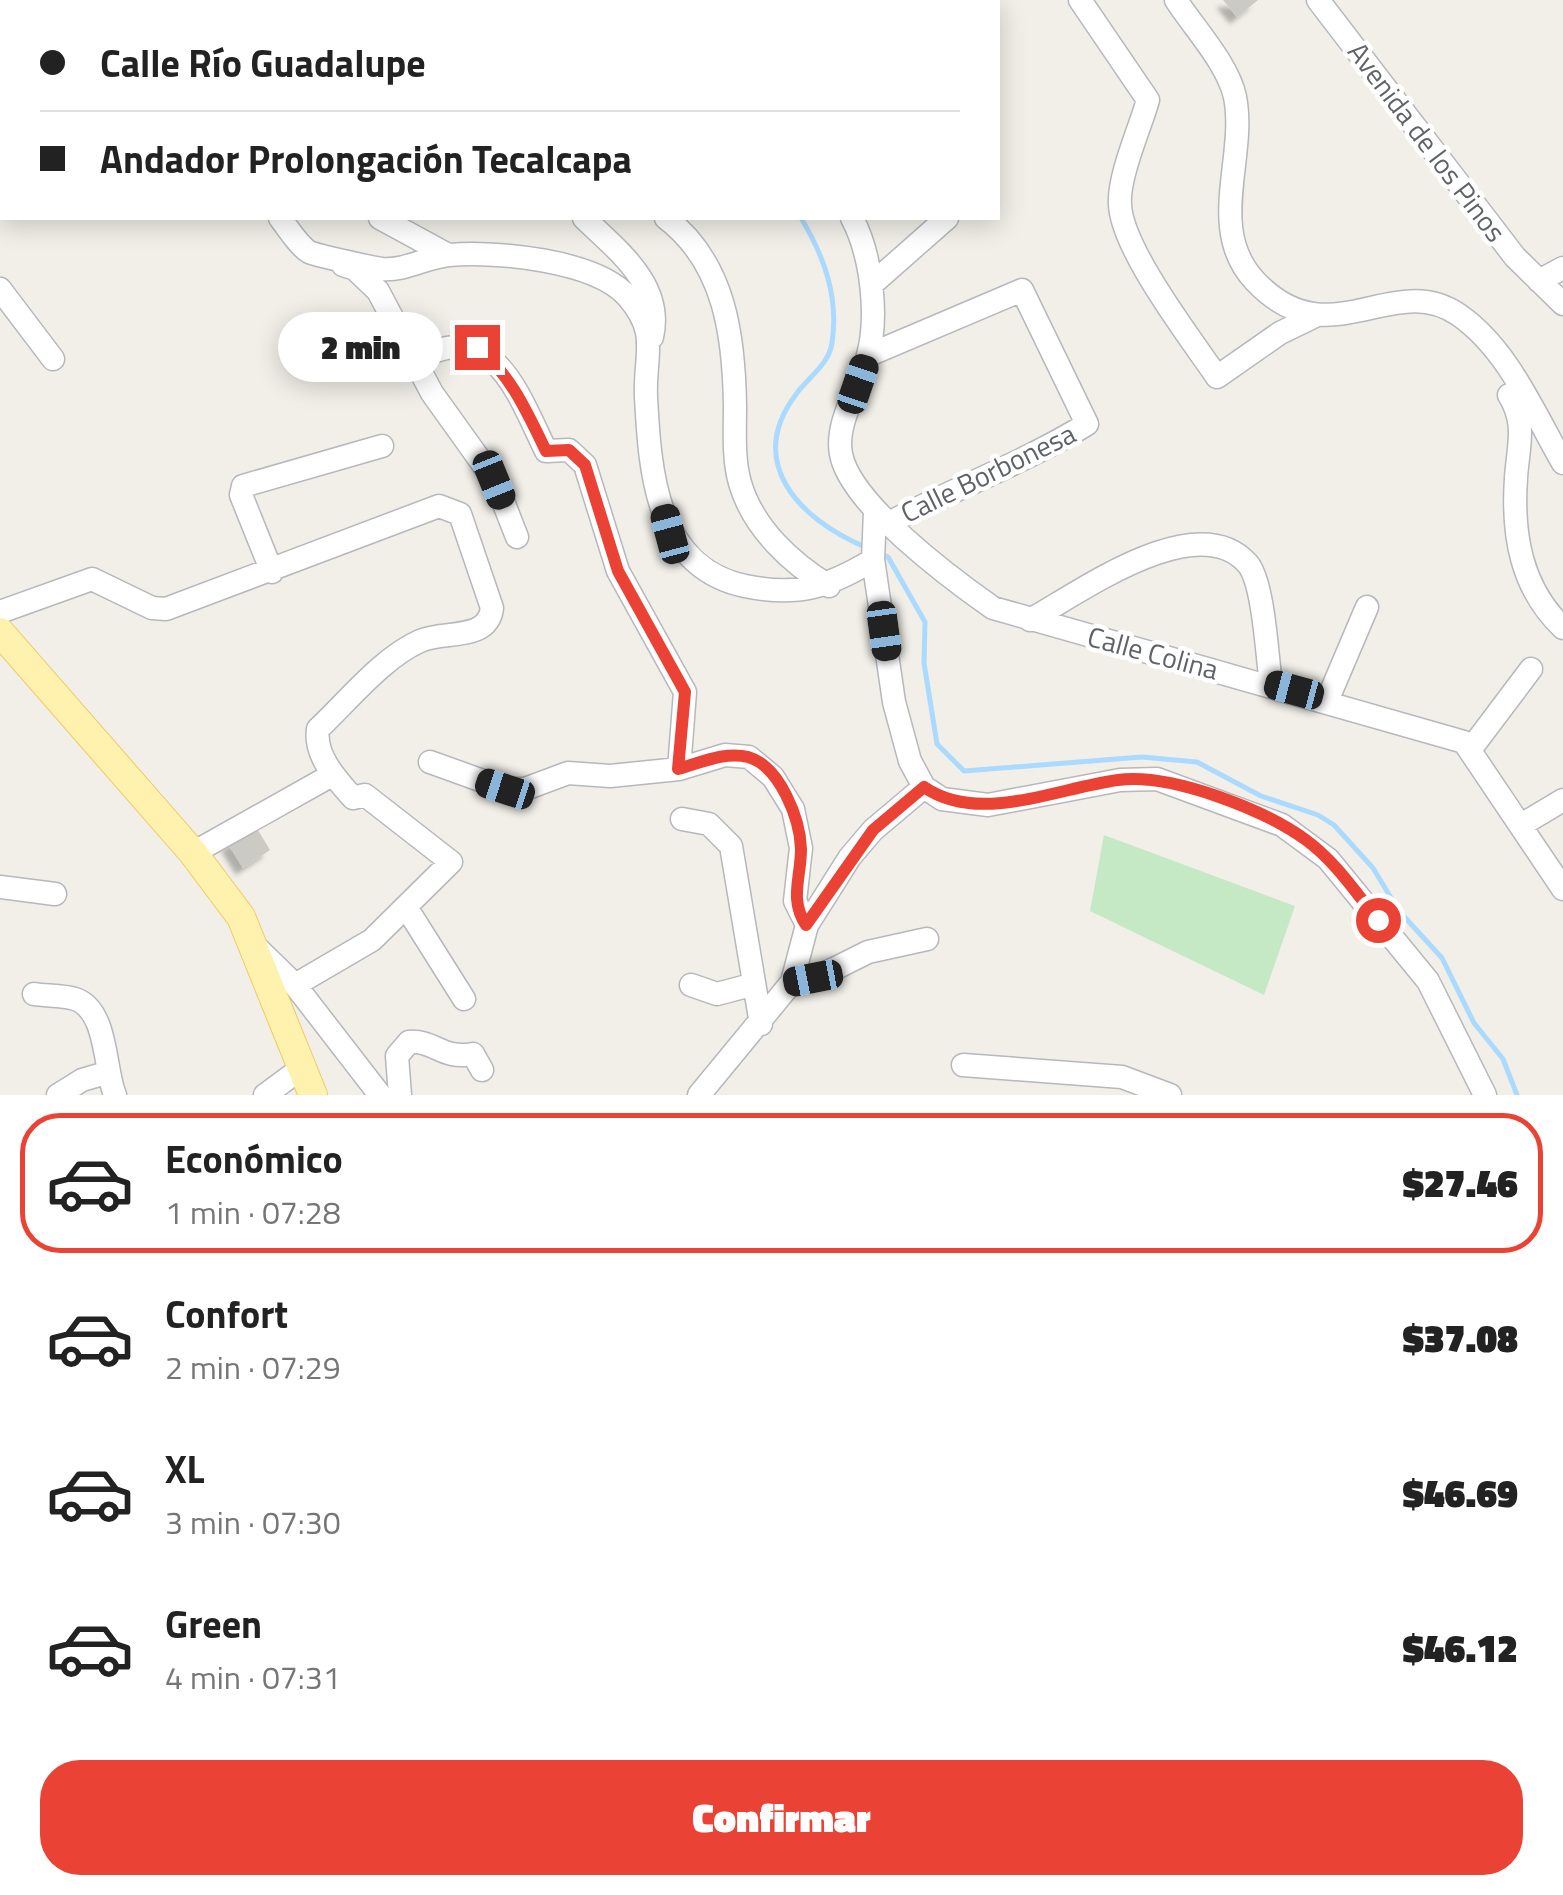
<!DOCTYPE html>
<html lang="es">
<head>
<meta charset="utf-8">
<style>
  :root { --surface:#fff; --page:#f6f6f6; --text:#222; --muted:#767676; --line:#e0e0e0; --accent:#ea4335 }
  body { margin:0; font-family:"Titillium Web",sans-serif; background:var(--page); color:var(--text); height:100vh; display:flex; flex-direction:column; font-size:38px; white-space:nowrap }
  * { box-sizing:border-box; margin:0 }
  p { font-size:32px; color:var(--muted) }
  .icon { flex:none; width:55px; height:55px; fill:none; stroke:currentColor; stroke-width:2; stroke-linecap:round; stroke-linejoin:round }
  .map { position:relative; height:1095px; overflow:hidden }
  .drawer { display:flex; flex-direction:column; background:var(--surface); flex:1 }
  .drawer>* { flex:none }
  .hud { position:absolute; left:0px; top:0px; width:1000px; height:220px; box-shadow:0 5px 25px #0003; display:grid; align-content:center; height:220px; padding:0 40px; background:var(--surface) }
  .end { position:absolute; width:45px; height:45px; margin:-22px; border:12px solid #ea4335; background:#fff; box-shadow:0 0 0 5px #fff }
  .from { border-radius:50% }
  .bubble { position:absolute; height:70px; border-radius:35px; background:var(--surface); box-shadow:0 5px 25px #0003; font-size:32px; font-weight:800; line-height:70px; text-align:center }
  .car { position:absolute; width:30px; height:60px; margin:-30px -15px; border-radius:12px; box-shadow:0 0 8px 2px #0007; background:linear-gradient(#222 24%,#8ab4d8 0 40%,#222 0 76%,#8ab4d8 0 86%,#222 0) }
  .hud b { display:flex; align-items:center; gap:35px; height:95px; font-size:38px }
  .hud b+b { border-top:2px solid var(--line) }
  .hud i { width:25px; height:25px; background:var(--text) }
  ul { padding:18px 0 0; list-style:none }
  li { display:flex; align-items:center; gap:30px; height:140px; margin:0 20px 15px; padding:0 20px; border:5px solid transparent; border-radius:40px }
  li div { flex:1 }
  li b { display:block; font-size:38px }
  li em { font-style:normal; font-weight:800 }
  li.on { border-color:var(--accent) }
  li>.icon { width:90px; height:90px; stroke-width:1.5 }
  .primary-button { display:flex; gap:20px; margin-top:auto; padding:20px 40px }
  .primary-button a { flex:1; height:115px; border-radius:40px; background:var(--accent); color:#fff; font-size:40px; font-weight:800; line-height:115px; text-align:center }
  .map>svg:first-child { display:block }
  .green { fill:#c5e8c5 }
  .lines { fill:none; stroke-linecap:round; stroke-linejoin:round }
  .stream { stroke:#aadaff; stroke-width:5 }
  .building { fill:#cccac5; filter:url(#shadow) }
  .minor-casing { stroke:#b5b8bc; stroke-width:25 }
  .major-casing { stroke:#f2c960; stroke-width:30 }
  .minor { stroke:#fff; stroke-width:22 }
  .major { stroke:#fff2af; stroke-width:28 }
  .route { stroke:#ea4335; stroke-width:12 }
  .labels { text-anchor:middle; stroke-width:9; stroke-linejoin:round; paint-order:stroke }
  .street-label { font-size:28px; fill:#5f6368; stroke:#fff }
</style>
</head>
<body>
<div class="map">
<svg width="1563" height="1095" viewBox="0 0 1563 1095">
  <defs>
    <filter id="shadow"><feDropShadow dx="-7" dy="7" stdDeviation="2.5" flood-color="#0004"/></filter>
  </defs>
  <rect width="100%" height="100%" fill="#f1efe8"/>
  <!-- green -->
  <path class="green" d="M1104,835l191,71 -31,89 -174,-84z"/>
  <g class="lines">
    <!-- stream -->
    <path class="stream" d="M344,0l1,2
      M801,218c23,38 38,79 31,125 -3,21 -23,34 -35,50 -53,69 2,126 68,154
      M879,553l9,4 37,65 -1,41 13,81 27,27 178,-14 55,5 64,34 57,19 16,10 39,43 26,43 43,47 32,65 29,36 14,36"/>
  </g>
  <!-- building -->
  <path class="building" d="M1223,0h35l-21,17z
    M256,827l14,23 -27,18 -15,-24z"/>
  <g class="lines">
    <defs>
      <path id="minor" d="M362,0l5,2
        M522,0l9,2
        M804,0l3,2
        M1080,0l68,100c-8,28 -30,77 -28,104 1,44 71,135 97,173l63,-44 35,-17
        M1176,0c18,28 52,64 59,97 12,60 -29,132 20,184 74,79 138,-12 204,34 49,34 75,98 104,148
        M1318,0l197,257 48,47
        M425,2l1,-2
        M633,2l2,-2
        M0,197l2,-2
        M280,218c8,10 18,27 29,34 6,3 64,16 73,17 23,2 45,-12 67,-14 47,-4 147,5 179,42 32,37 16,58 18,100 4,76 10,170 99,189 53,11 83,1 128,-26
        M380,218l68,37
        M584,218c34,33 80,67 68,119
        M666,218c59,45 68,118 69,188 0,25 -2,53 5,77 13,45 51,80 89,103
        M852,218c20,38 27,100 15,141 -8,29 -32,64 -26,95 9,50 112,126 152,154l471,134 99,147
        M343,265l12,4 23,22 54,102 63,88 22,56
        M1539,281l24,-13
        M871,285l76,-67
        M0,289l53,70
        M869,355l153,-65 65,134c-63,39 -132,64 -198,99
        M413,362c79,-48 104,29 133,89l23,-1 16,15 33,106 67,121 -6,77
        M1509,395c18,29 9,51 7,83 -4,57 5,110 47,150
        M875,512l-2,47 21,143 16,59 14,26 18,12 46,6 132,-25 37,-1 125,46 46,34 100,122 57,114
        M272,572l-31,-77 2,-9 139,-40
        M0,612l92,-33 60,29 14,1 273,-103 21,8 32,94c-4,34 -48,22 -72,33 -38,17 -72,60 -102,88 -4,26 18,50 35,69l12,-3 86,67 -79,78 -77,45
        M1030,620c49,-27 166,-113 217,-57 17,18 20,95 24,121
        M1327,701l40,-94
        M1470,750l61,-81
        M430,762l75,27h20l43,-16 42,3 69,-7 46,-14 24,2 24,20 20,32 8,39 -6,53 12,24
        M682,819l27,5 22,22 30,178
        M1521,825l42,-25
        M193,853l139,-78
        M0,887l55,7
        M406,907l58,92
        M256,947l39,38 85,110
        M792,982l34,-9 42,-21 59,-13
        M691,985l26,9 34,-9
        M34,994c12,2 29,1 41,5 33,11 29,70 40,96
        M963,1065l159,12 48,18
        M58,1095l24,-15 24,-7
        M265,1095l38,-28
        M400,1095l-3,-39 12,-14c26,-2 33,18 64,12l9,16
        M699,1095l93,-113 15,-57 43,-68 23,-27 51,-43"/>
      <path id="major" d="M0,632l193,221 48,64 72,178"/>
    </defs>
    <!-- minor casing -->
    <use href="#minor" class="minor-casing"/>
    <!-- major casing -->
    <use href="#major" class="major-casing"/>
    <!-- minor -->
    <use href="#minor" class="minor"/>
    <!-- major -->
    <use href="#major" class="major"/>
  </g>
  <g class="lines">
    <!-- route -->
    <path class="route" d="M477,347c34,28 50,65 69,104l23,-1 16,15 33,106 67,121 -7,77c22,-6 47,-18 70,-12 32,9 52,62 53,92 0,29 -12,50 5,76l67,-95 51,-43c55,38 133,1 194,-7 53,-7 145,29 188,60 29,21 50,53 72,80"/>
  </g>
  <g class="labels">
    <!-- street labels -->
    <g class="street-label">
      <text transform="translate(1427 142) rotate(53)" y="10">Avenida de los Pinos</text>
      <text transform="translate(988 473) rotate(-26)" y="10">Calle Borbonesa</text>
      <text transform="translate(1153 653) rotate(15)" y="10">Calle Colina</text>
    </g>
  </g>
</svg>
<i class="end from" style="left:1378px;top:920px"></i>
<i class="end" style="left:477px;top:347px"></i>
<div class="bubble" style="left:278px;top:312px;width:165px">2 min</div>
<i class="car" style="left:858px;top:384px;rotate:19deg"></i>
<i class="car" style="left:494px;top:480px;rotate:158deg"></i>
<i class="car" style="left:670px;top:534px;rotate:345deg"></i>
<i class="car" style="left:884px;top:631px;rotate:172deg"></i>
<i class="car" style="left:1294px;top:690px;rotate:285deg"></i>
<i class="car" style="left:505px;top:789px;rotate:288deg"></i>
<i class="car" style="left:813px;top:978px;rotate:259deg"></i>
<div class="hud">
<b><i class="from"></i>Calle Río Guadalupe</b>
<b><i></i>Andador Prolongación Tecalcapa</b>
</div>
</div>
<section class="drawer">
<ul>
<li class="on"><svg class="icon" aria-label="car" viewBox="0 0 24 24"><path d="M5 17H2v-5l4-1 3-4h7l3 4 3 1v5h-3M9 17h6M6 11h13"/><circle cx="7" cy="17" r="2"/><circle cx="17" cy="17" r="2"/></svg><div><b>Económico</b><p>1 min · 07:28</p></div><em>$27.46</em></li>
<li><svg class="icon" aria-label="car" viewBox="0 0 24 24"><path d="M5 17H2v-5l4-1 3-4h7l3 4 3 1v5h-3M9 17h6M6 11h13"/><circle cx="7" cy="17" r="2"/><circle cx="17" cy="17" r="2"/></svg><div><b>Confort</b><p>2 min · 07:29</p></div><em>$37.08</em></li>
<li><svg class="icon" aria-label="car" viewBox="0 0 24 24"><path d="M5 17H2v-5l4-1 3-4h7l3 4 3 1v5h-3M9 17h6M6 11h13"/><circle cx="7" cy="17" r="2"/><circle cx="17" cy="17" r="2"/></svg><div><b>XL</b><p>3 min · 07:30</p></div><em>$46.69</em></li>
<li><svg class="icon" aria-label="car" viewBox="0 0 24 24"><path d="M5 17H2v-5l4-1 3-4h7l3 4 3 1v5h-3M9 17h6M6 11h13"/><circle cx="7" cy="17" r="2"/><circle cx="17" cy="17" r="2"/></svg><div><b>Green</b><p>4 min · 07:31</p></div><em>$46.12</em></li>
</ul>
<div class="primary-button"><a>Confirmar</a></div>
</section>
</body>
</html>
